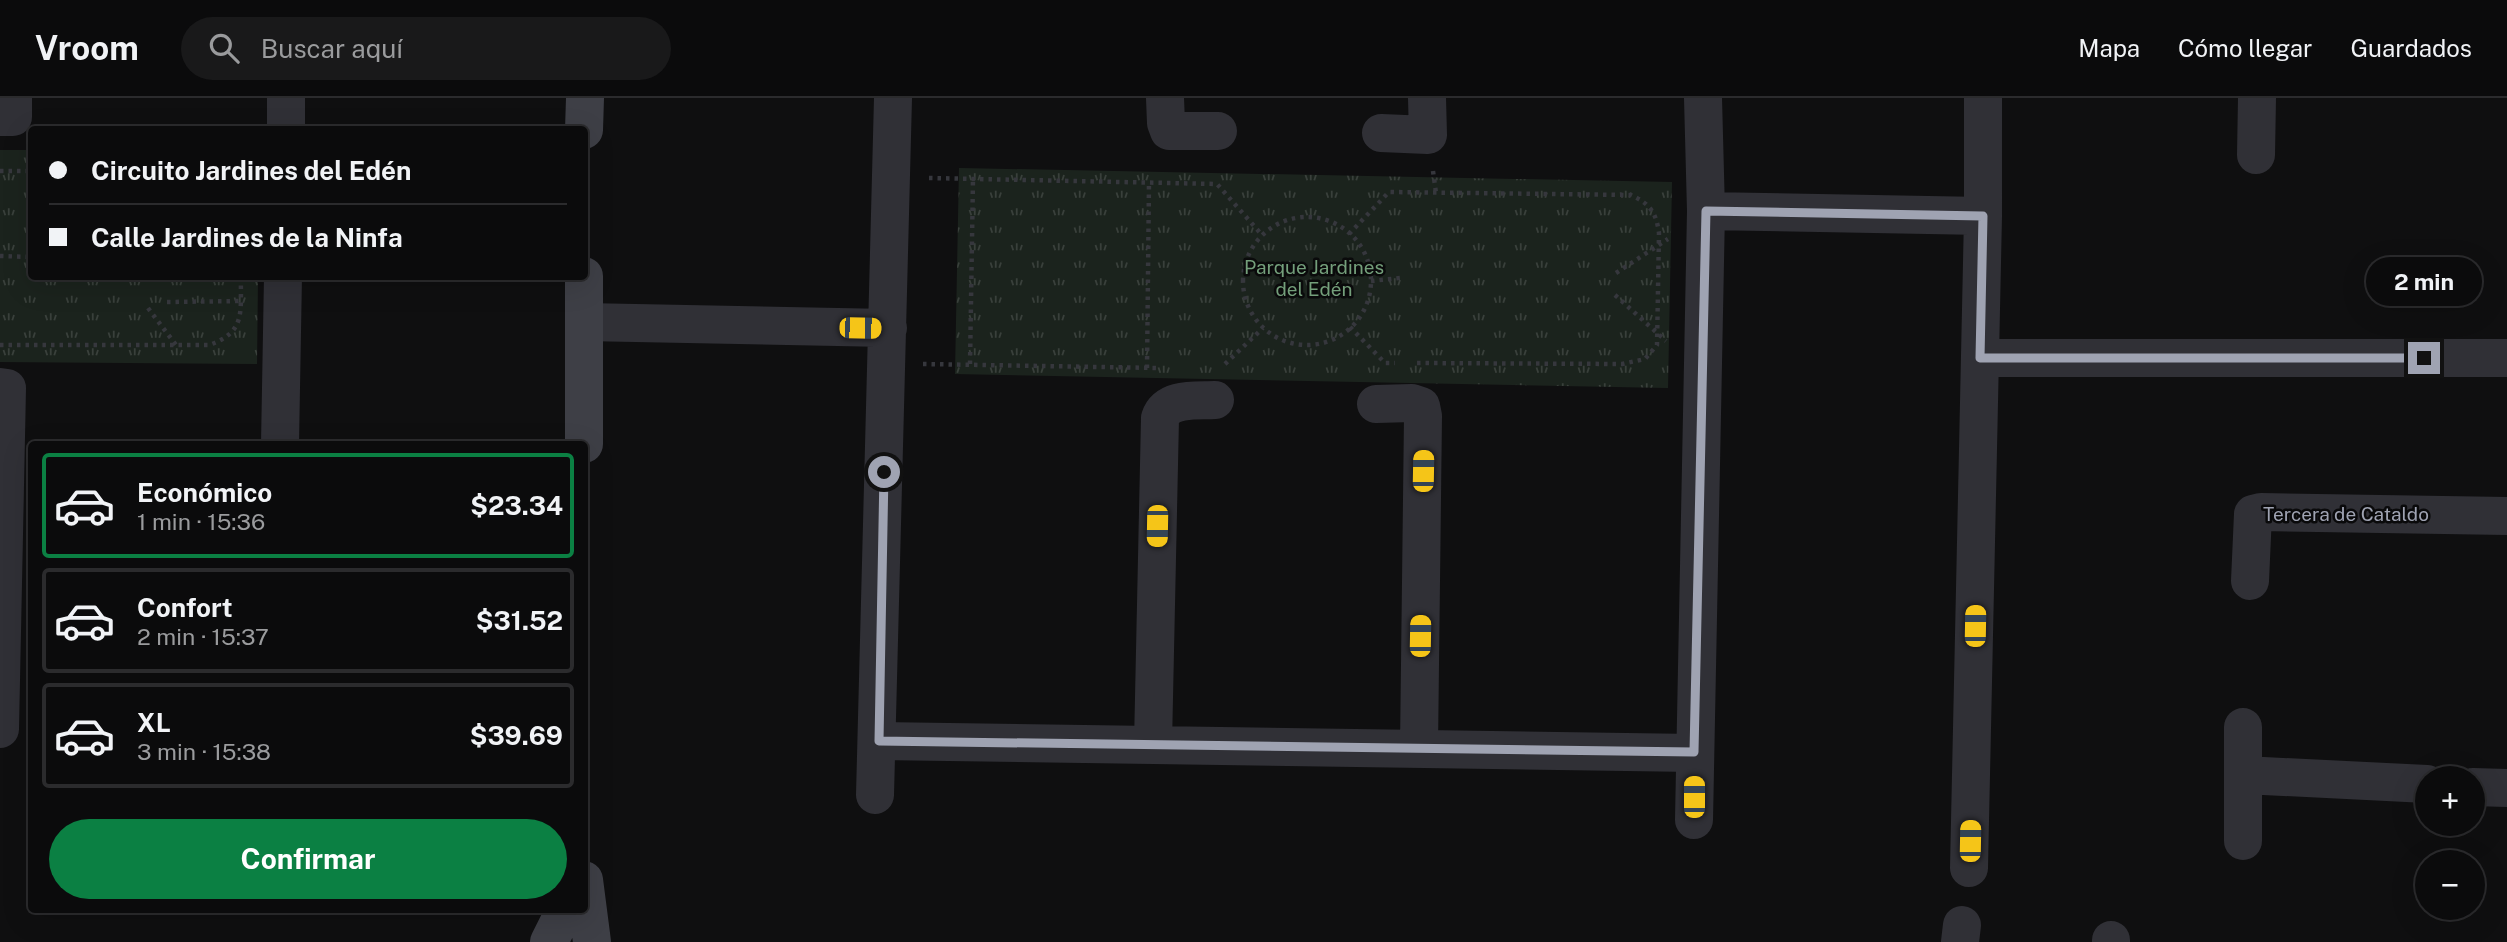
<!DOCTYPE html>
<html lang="es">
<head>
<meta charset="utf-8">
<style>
  :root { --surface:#0b0b0c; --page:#19191a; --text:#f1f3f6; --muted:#9a9b9d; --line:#2b2b2d; --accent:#0b8043 }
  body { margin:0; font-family:"Public Sans",sans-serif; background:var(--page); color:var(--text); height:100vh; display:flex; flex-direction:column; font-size:26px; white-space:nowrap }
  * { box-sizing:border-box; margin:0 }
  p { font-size:23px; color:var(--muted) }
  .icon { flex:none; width:38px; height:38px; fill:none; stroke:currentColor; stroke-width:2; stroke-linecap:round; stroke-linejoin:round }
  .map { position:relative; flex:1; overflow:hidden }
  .side { position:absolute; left:28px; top:343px; width:560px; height:472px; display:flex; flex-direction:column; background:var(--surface); border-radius:7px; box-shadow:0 7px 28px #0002,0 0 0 2px var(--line) }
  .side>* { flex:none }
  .banner { position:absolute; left:28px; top:28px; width:560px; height:154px; border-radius:7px; box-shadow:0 7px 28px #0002,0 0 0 2px var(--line); display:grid; align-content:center; height:154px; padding:0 21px; background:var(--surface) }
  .fabs { position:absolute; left:2415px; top:668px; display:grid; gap:14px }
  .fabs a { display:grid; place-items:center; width:70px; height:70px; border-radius:50%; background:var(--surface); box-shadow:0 7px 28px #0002,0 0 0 2px var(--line); font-size:35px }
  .end { position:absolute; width:32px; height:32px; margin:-16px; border:9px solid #9fa3b2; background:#111; box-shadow:0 0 0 4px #111 }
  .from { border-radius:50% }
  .bubble { position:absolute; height:49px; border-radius:24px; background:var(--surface); box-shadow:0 7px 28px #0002,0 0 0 2px var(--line); font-size:23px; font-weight:700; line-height:49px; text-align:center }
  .car { position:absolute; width:21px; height:42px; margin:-21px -10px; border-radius:9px; box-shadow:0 0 5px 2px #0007; background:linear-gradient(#f5c518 24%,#345 0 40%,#f5c518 0 76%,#345 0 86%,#f5c518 0) }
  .banner b { display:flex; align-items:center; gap:24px; height:66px; font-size:26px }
  .banner b+b { border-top:2px solid var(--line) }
  .banner i { width:18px; height:18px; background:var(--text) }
  ul { padding:12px 0 0; list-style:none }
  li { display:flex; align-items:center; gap:21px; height:105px; margin:0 14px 10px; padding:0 7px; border:4px solid var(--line); border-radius:7px }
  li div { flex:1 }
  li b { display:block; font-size:26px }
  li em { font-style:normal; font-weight:700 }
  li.active { border-color:var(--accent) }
  li>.icon { width:63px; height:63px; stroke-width:1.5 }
  .primary-button { display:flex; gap:14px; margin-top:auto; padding:14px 21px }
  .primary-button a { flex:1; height:80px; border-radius:42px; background:var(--accent); color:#fff; font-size:28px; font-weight:700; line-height:80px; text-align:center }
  header { display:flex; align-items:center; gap:42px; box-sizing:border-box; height:98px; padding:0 35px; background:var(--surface); border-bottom:2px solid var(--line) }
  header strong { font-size:33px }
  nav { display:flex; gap:38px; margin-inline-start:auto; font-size:24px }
  .search { width:490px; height:63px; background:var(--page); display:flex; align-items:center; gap:18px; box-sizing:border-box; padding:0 24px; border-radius:38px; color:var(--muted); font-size:26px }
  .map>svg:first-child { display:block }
  .park { fill:url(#park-tufts) }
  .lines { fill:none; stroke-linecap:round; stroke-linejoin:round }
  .path { stroke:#36373d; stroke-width:4.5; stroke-dasharray:3.5 5; stroke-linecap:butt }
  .street { stroke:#303036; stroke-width:38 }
  .secondary { stroke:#3e3f46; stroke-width:38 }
  .route { stroke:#9fa3b2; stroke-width:9 }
  .labels { text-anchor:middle; stroke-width:5; stroke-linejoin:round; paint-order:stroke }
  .park-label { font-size:19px; fill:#749f7b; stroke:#0a0a0b }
  .street-label { font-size:19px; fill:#9fa3b2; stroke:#0a0a0b }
</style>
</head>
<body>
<header>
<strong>Vroom</strong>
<div class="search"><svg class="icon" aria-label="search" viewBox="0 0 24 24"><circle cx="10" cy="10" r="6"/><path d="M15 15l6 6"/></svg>Buscar aquí</div>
<nav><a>Mapa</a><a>Cómo llegar</a><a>Guardados</a></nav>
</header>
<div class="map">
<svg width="2507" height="844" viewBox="0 0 2507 844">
  <defs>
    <pattern id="park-tufts" width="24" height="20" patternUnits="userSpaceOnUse" patternTransform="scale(1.75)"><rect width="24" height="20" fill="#1b231d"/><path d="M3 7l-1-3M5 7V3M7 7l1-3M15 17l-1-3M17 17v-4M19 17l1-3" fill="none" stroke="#39403b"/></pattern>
  </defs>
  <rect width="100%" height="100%" fill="#0f0f10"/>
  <!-- park -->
  <path class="park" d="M0,52h31l1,126 226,1 -1,87 -257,-2z
    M959,70l713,14 -4,206 -713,-14z"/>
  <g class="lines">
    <!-- path -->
    <path class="path" d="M0,73h32
      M1433,73l3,22
      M929,80l288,6 45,51
      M1243 183a64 64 0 1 1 128 0a64 64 0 1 1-128 0Z
      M1349,136l40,-42 242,3c19,9 25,17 28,38l-2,112 -12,14 -23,5 -208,-1
      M0,158l32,1
      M1616,175l52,-34
      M1371,183l29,-3
      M1615,197l51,46
      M167,204l77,-1
      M148,210l28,37
      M1350,229l35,36h10
      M0,247h209c38,-13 31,-34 32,-69
      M923,266l236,4
      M970,266l3,-185
      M1225,266l38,-36
      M1147,270l2,-186"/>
    <!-- street -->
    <path class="street" d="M1165,0l1,25 3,8h49
      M0,19h13v-19
      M286,32v-32
      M1381,35l47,2 -1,-37
      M2256,57l1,-57
      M1706,113l277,5
      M584,224l304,6
      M1980,260h527
      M0,289l7,1 -7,341
      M1376,306l36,-1 9,3 2,10 -4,331
      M280,346l3,-168
      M2250,483l3,-67 8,-2 246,4
      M2243,629v114
      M879,643l815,12
      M1153,646l7,-326c7,-21 36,-17 55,-18
      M2244,677l183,9
      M2473,689l34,1
      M875,697l18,-697
      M1694,722l12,-609 -3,-113
      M1969,770l14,-652v-118
      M1960,844l2,-17
      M2111,844v-2"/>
    <!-- secondary -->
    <path class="secondary" d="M584,32l1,-32
      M584,178v168
      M584,782l8,62
      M549,844l16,-32"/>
  </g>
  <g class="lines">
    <!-- route -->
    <path class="route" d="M884,374l-5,269 815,11 12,-541 277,5 -3,142h444"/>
  </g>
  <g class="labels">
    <!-- park labels -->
    <g class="park-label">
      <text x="1314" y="176">Parque Jardines<tspan x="1314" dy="22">del Edén</tspan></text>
    </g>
    <!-- street labels -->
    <g class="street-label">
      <text x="2346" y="423">Tercera de Cataldo</text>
    </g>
  </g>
</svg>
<div class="fabs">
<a>+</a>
<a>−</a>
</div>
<i class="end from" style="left:884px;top:374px"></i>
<i class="end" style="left:2424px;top:260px"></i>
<div class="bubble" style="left:2366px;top:159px;width:116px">2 min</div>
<i class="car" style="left:860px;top:230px;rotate:91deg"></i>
<i class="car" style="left:1423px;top:373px;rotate:1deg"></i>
<i class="car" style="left:1157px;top:428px;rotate:181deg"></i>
<i class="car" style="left:1975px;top:528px;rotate:1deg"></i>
<i class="car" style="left:1420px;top:538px;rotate:1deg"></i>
<i class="car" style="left:1694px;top:699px;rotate:0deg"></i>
<i class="car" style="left:1970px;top:743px;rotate:1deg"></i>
<div class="banner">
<b><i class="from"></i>Circuito Jardines del Edén</b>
<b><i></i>Calle Jardines de la Ninfa</b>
</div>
<section class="side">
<ul>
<li class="active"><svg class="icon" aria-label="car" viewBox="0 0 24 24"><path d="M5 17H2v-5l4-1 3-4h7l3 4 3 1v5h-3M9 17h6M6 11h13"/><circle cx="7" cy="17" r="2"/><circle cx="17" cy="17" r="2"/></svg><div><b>Económico</b><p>1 min · 15:36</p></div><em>$23.34</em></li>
<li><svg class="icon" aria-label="car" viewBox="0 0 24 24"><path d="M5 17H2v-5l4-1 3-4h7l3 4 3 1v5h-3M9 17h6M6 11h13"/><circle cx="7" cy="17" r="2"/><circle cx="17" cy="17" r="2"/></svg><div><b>Confort</b><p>2 min · 15:37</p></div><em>$31.52</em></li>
<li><svg class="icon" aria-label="car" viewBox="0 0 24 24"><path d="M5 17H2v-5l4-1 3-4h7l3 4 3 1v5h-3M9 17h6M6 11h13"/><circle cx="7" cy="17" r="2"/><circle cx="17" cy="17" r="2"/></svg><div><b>XL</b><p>3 min · 15:38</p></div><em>$39.69</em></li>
</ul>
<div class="primary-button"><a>Confirmar</a></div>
</section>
</div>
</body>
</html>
